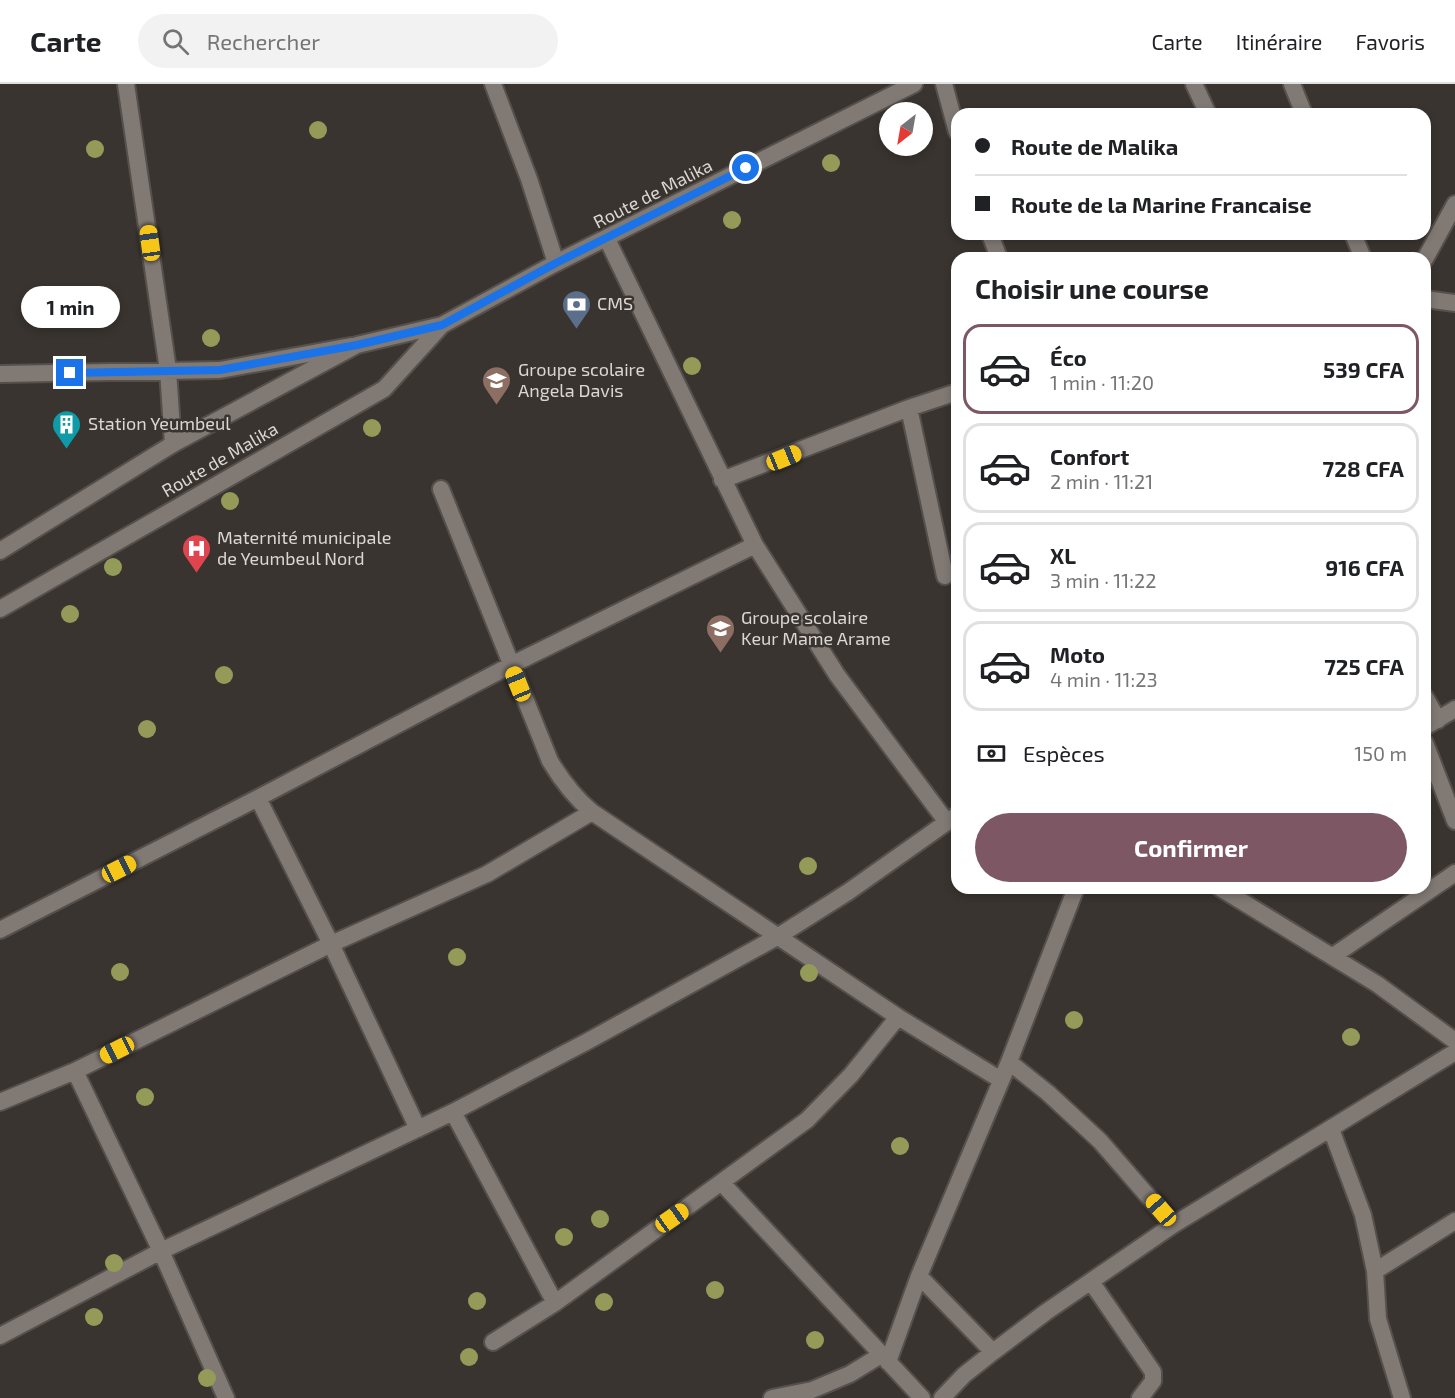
<!DOCTYPE html>
<html lang="fr">
<head>
<meta charset="utf-8">
<style>
  :root { --surface:#fff; --page:#f2f2f2; --text:#202124; --muted:#757577; --line:#e0e0e0; --accent:#7e5765 }
  body { margin:0; font-family:"Exo 2",sans-serif; background:var(--page); color:var(--text); height:100vh; display:flex; flex-direction:column; font-size:22px; white-space:nowrap }
  * { box-sizing:border-box; margin:0 }
  p { font-size:20px; color:var(--muted) }
  .icon { flex:none; width:33px; height:33px; fill:none; stroke:currentColor; stroke-width:2; stroke-linecap:round; stroke-linejoin:round }
  .map { position:relative; flex:1; overflow:hidden }
  .details { position:absolute; left:951px; top:168px; width:480px; height:642px; display:flex; flex-direction:column; background:var(--surface); border-radius:18px; box-shadow:0 3px 9px #0003 }
  .details>* { flex:none }
  .hud { position:absolute; left:951px; top:24px; width:480px; height:132px; border-radius:18px; box-shadow:0 3px 9px #0003; display:grid; align-content:center; height:132px; padding:0 24px; background:var(--surface) }
  .needle { width:39px; rotate:211deg }
  .fabs { position:absolute; left:879px; top:18px; display:grid; gap:12px }
  .fabs a { display:grid; place-items:center; width:54px; height:54px; border-radius:50%; background:var(--surface); box-shadow:0 3px 9px #0003; font-size:30px }
  .end { position:absolute; width:27px; height:27px; margin:-14px; border:8px solid #1a73e8; background:#fff; box-shadow:0 0 0 3px #fff }
  .from { border-radius:50% }
  .bubble { position:absolute; height:42px; border-radius:21px; background:var(--surface); box-shadow:0 3px 9px #0003; font-size:20px; font-weight:700; line-height:42px; text-align:center }
  .car { position:absolute; width:18px; height:36px; margin:-18px -9px; border-radius:8px; box-shadow:0 0 4px 2px #0007; background:linear-gradient(#f5c518 24%,#345 0 40%,#f5c518 0 76%,#345 0 86%,#f5c518 0) }
  .hud b { display:flex; align-items:center; gap:21px; height:57px; font-size:22px }
  .hud b+b { border-top:2px solid var(--line) }
  .hud i { width:15px; height:15px; background:var(--text) }
  ul { padding:0; list-style:none }
  li { display:flex; align-items:center; gap:18px; height:90px; margin:0 12px 9px; padding:0 12px; border:3px solid var(--line); border-radius:18px }
  li div { flex:1 }
  li b { display:block; font-size:22px }
  li em { font-style:normal; font-weight:700 }
  li.on { border-color:var(--accent) }
  li>.icon { width:54px; height:54px; stroke-width:1.5 }
  h2 { padding:0 24px; font-size:27px; line-height:72px }
  .pay { display:flex; align-items:center; gap:15px; height:66px; padding:0 24px; font-size:22px }
  .pay p { margin-inline-start:auto }
  .primary-button { display:flex; gap:12px; margin-top:auto; padding:12px 24px }
  .primary-button a { flex:1; height:69px; border-radius:36px; background:var(--accent); color:#fff; font-size:24px; font-weight:700; line-height:69px; text-align:center }
  header { display:flex; align-items:center; gap:36px; box-sizing:border-box; height:84px; padding:0 30px; background:var(--surface); border-bottom:2px solid var(--line) }
  header strong { font-size:28px }
  nav { display:flex; gap:33px; margin-inline-start:auto; font-size:21px }
  .search { width:420px; height:54px; background:var(--page); display:flex; align-items:center; gap:15px; box-sizing:border-box; padding:0 21px; border-radius:33px; color:var(--muted); font-size:22px }
  .map>svg:first-child { display:block }
  .lines { fill:none; stroke-linecap:round; stroke-linejoin:round }
  .minor-casing { stroke:#55504c; stroke-width:20 }
  .secondary-casing { stroke:#55504c; stroke-width:20 }
  .minor { stroke:#807974; stroke-width:16 }
  .secondary { stroke:#807974; stroke-width:16 }
  .tree { fill:#949a58 }
  .route { stroke:#1a73e8; stroke-width:8 }
  .labels { text-anchor:middle; stroke-width:5; stroke-linejoin:round; paint-order:stroke }
  .street-label { font-size:18px; fill:#dbd7d4; stroke:#39342f }
  .poi-label { font-size:18px; fill:#dbd7d4; stroke:#39342f; text-anchor:start }
</style>
</head>
<body>
<header>
<strong>Carte</strong>
<div class="search"><svg class="icon" aria-label="search" viewBox="0 0 24 24"><circle cx="10" cy="10" r="6"/><path d="M15 15l6 6"/></svg>Rechercher</div>
<nav><a>Carte</a><a>Itinéraire</a><a>Favoris</a></nav>
</header>
<div class="map">
<svg width="1455" height="1314" viewBox="0 0 1455 1314">
  <rect width="100%" height="100%" fill="#39342f"/>
  <g class="lines">
    <defs>
      <path id="minor" d="M126,0l42,286 5,74
        M493,0l36,95 27,84
        M944,0l13,48
        M1194,0l14,30
        M1292,0l12,30
        M990,150l9,24
        M1353,150l10,24
        M607,155l148,306 82,130 109,146
        M1425,175l30,-55
        M1425,215l30,4
        M0,290l220,-4 131,-24
        M909,324l36,168
        M722,396l187,-72 48,-16
        M441,405l109,272c12,20 24,36 42,51l306,205 103,63
        M1425,613l13,23
        M1425,643l30,-18
        M1425,659l30,78
        M258,714l73,146 87,185
        M1220,804l157,96 78,57
        M0,846l258,-132 253,-133 244,-120
        M1333,872l122,-83
        M1009,978l39,31 52,48 73,84
        M75,987l86,180 65,147
        M0,1018l75,-31 256,-127 156,-70 105,-62
        M453,1028l102,191
        M1331,1045l32,86 12,56 3,48 24,79
        M722,1099l200,215
        M1375,1187l80,-50
        M919,1192l74,76
        M1092,1199l61,89v9l-13,17
        M0,1252l161,-85 292,-139 135,-71 189,-104 71,-45 109,-77
        M493,1258l62,-39 252,-183 44,-45 47,-58
        M888,1278l31,-86 90,-214 67,-174
        M772,1314l40,-8 38,-16 31,-19
        M942,1314l22,-23 29,-23 53,-40 127,-87 282,-173"/>
      <path id="secondary" d="M0,467l173,-107 184,-99 85,-20 114,-62 358,-179
        M0,525l384,-220 58,-64"/>
    </defs>
    <!-- minor casing -->
    <use href="#minor" class="minor-casing"/>
    <!-- secondary casing -->
    <use href="#secondary" class="secondary-casing"/>
    <!-- minor -->
    <use href="#minor" class="minor"/>
    <!-- secondary -->
    <use href="#secondary" class="secondary"/>
  </g>
  <!-- trees -->
  <g class="tree">
    <circle cx="318" cy="46" r="9"/>
    <circle cx="95" cy="65" r="9"/>
    <circle cx="831" cy="79" r="9"/>
    <circle cx="732" cy="136" r="9"/>
    <circle cx="211" cy="254" r="9"/>
    <circle cx="692" cy="282" r="9"/>
    <circle cx="372" cy="344" r="9"/>
    <circle cx="230" cy="417" r="9"/>
    <circle cx="113" cy="483" r="9"/>
    <circle cx="70" cy="530" r="9"/>
    <circle cx="224" cy="591" r="9"/>
    <circle cx="147" cy="645" r="9"/>
    <circle cx="808" cy="782" r="9"/>
    <circle cx="457" cy="873" r="9"/>
    <circle cx="120" cy="888" r="9"/>
    <circle cx="809" cy="889" r="9"/>
    <circle cx="1074" cy="936" r="9"/>
    <circle cx="1351" cy="953" r="9"/>
    <circle cx="145" cy="1013" r="9"/>
    <circle cx="900" cy="1062" r="9"/>
    <circle cx="600" cy="1135" r="9"/>
    <circle cx="564" cy="1153" r="9"/>
    <circle cx="114" cy="1179" r="9"/>
    <circle cx="715" cy="1206" r="9"/>
    <circle cx="477" cy="1217" r="9"/>
    <circle cx="604" cy="1218" r="9"/>
    <circle cx="94" cy="1233" r="9"/>
    <circle cx="815" cy="1256" r="9"/>
    <circle cx="469" cy="1273" r="9"/>
    <circle cx="207" cy="1294" r="9"/>
  </g>
  <g class="lines">
    <!-- route -->
    <path class="route" d="M70,289l150,-3 137,-25 85,-20 114,-62 190,-95"/>
  </g>
  <!-- icons -->
  <defs>
    <symbol id="bank-pin" viewBox="-11 -11 22 30"><path d="M0 17L-7.5 6A9.5 9.5 0 1 1 7.5 6Z" fill="#5c6f8a" stroke="#39342f"/><path d="M-6-4H6V4H-6ZM0-2.3a2.3 2.3 0 1 0 0 4.6a2.3 2.3 0 1 0 0-4.6Z" fill="#fff"/></symbol>
    <symbol id="school-pin" viewBox="-11 -11 22 30"><path d="M0 17L-7.5 6A9.5 9.5 0 1 1 7.5 6Z" fill="#8d6e63" stroke="#39342f"/><path d="M0-5L7-2L0 1L-7-2ZM-4 1L0 2.5L4 1V4Q0 6-4 4Z" fill="#fff"/></symbol>
    <symbol id="building-pin" viewBox="-11 -11 22 30"><path d="M0 17L-7.5 6A9.5 9.5 0 1 1 7.5 6Z" fill="#0f9aa8" stroke="#39342f"/><path d="M-4-6H4V6H1V3H-1V6H-4ZM-2.5-4.3h1.7v1.8h-1.7ZM.8-4.3h1.7v1.8H.8ZM-2.5-1h1.7V.8h-1.7ZM.8-1h1.7V.8H.8Z" fill="#fff"/></symbol>
    <symbol id="hospital-pin" viewBox="-11 -11 22 30"><path d="M0 17L-7.5 6A9.5 9.5 0 1 1 7.5 6Z" fill="#e0444e" stroke="#39342f"/><path d="M-5-5h3v3.5h4V-5h3V5h-3V1.5h-4V5h-3Z" fill="#fff"/></symbol>
  </defs>
  <g fill-rule="evenodd">
    <use href="#bank-pin" x="560" y="204" width="33" height="45"/>
    <use href="#school-pin" x="480" y="280" width="33" height="45"/>
    <use href="#building-pin" x="50" y="324" width="33" height="45"/>
    <use href="#hospital-pin" x="180" y="448" width="33" height="45"/>
    <use href="#school-pin" x="704" y="528" width="33" height="45"/>
  </g>
  <g class="labels">
    <!-- street labels -->
    <g class="street-label">
      <text transform="translate(653 110) rotate(-27)" y="6">Route de Malika</text>
      <text transform="translate(220 376) rotate(-30)" y="6">Route de Malika</text>
    </g>
    <!-- poi labels -->
    <g class="poi-label">
      <text x="597" y="226">CMS</text>
      <text x="518" y="292">Groupe scolaire<tspan x="518" dy="21">Angela Davis</tspan></text>
      <text x="88" y="346">Station Yeumbeul</text>
      <text x="217" y="460">Maternité municipale<tspan x="217" dy="21">de Yeumbeul Nord</tspan></text>
      <text x="741" y="540">Groupe scolaire<tspan x="741" dy="21">Keur Mame Arame</tspan></text>
    </g>
  </g>
</svg>
<div class="fabs">
<a><svg class="needle" viewBox="-14 -14 28 28"><path d="M0-13l5 13h-10z" fill="#e53935"/><path d="M0 13l5-13h-10z" fill="#757577"/></svg></a>
</div>
<i class="end from" style="left:746px;top:84px"></i>
<i class="end" style="left:70px;top:289px"></i>
<div class="bubble" style="left:21px;top:202px;width:99px">1 min</div>
<i class="car" style="left:150px;top:159px;rotate:352deg"></i>
<i class="car" style="left:784px;top:374px;rotate:68deg"></i>
<i class="car" style="left:518px;top:600px;rotate:338deg"></i>
<i class="car" style="left:119px;top:785px;rotate:63deg"></i>
<i class="car" style="left:117px;top:966px;rotate:243deg"></i>
<i class="car" style="left:1161px;top:1126px;rotate:319deg"></i>
<i class="car" style="left:672px;top:1134px;rotate:55deg"></i>
<div class="hud">
<b><i class="from"></i>Route de Malika</b>
<b><i></i>Route de la Marine Francaise</b>
</div>
<section class="details">
<h2>Choisir une course</h2>
<ul>
<li class="on"><svg class="icon" aria-label="car" viewBox="0 0 24 24"><path d="M5 17H2v-5l4-1 3-4h7l3 4 3 1v5h-3M9 17h6M6 11h13"/><circle cx="7" cy="17" r="2"/><circle cx="17" cy="17" r="2"/></svg><div><b>Éco</b><p>1 min · 11:20</p></div><em>539 CFA</em></li>
<li><svg class="icon" aria-label="car" viewBox="0 0 24 24"><path d="M5 17H2v-5l4-1 3-4h7l3 4 3 1v5h-3M9 17h6M6 11h13"/><circle cx="7" cy="17" r="2"/><circle cx="17" cy="17" r="2"/></svg><div><b>Confort</b><p>2 min · 11:21</p></div><em>728 CFA</em></li>
<li><svg class="icon" aria-label="car" viewBox="0 0 24 24"><path d="M5 17H2v-5l4-1 3-4h7l3 4 3 1v5h-3M9 17h6M6 11h13"/><circle cx="7" cy="17" r="2"/><circle cx="17" cy="17" r="2"/></svg><div><b>XL</b><p>3 min · 11:22</p></div><em>916 CFA</em></li>
<li><svg class="icon" aria-label="car" viewBox="0 0 24 24"><path d="M5 17H2v-5l4-1 3-4h7l3 4 3 1v5h-3M9 17h6M6 11h13"/><circle cx="7" cy="17" r="2"/><circle cx="17" cy="17" r="2"/></svg><div><b>Moto</b><p>4 min · 11:23</p></div><em>725 CFA</em></li>
</ul>
<div class="pay"><svg class="icon" aria-label="cash" viewBox="0 0 24 24"><path d="M3 7h18v10H3z"/><circle cx="12" cy="12" r="2"/></svg>Espèces<p>150 m</p></div>
<div class="primary-button"><a>Confirmer</a></div>
</section>
</div>
</body>
</html>
